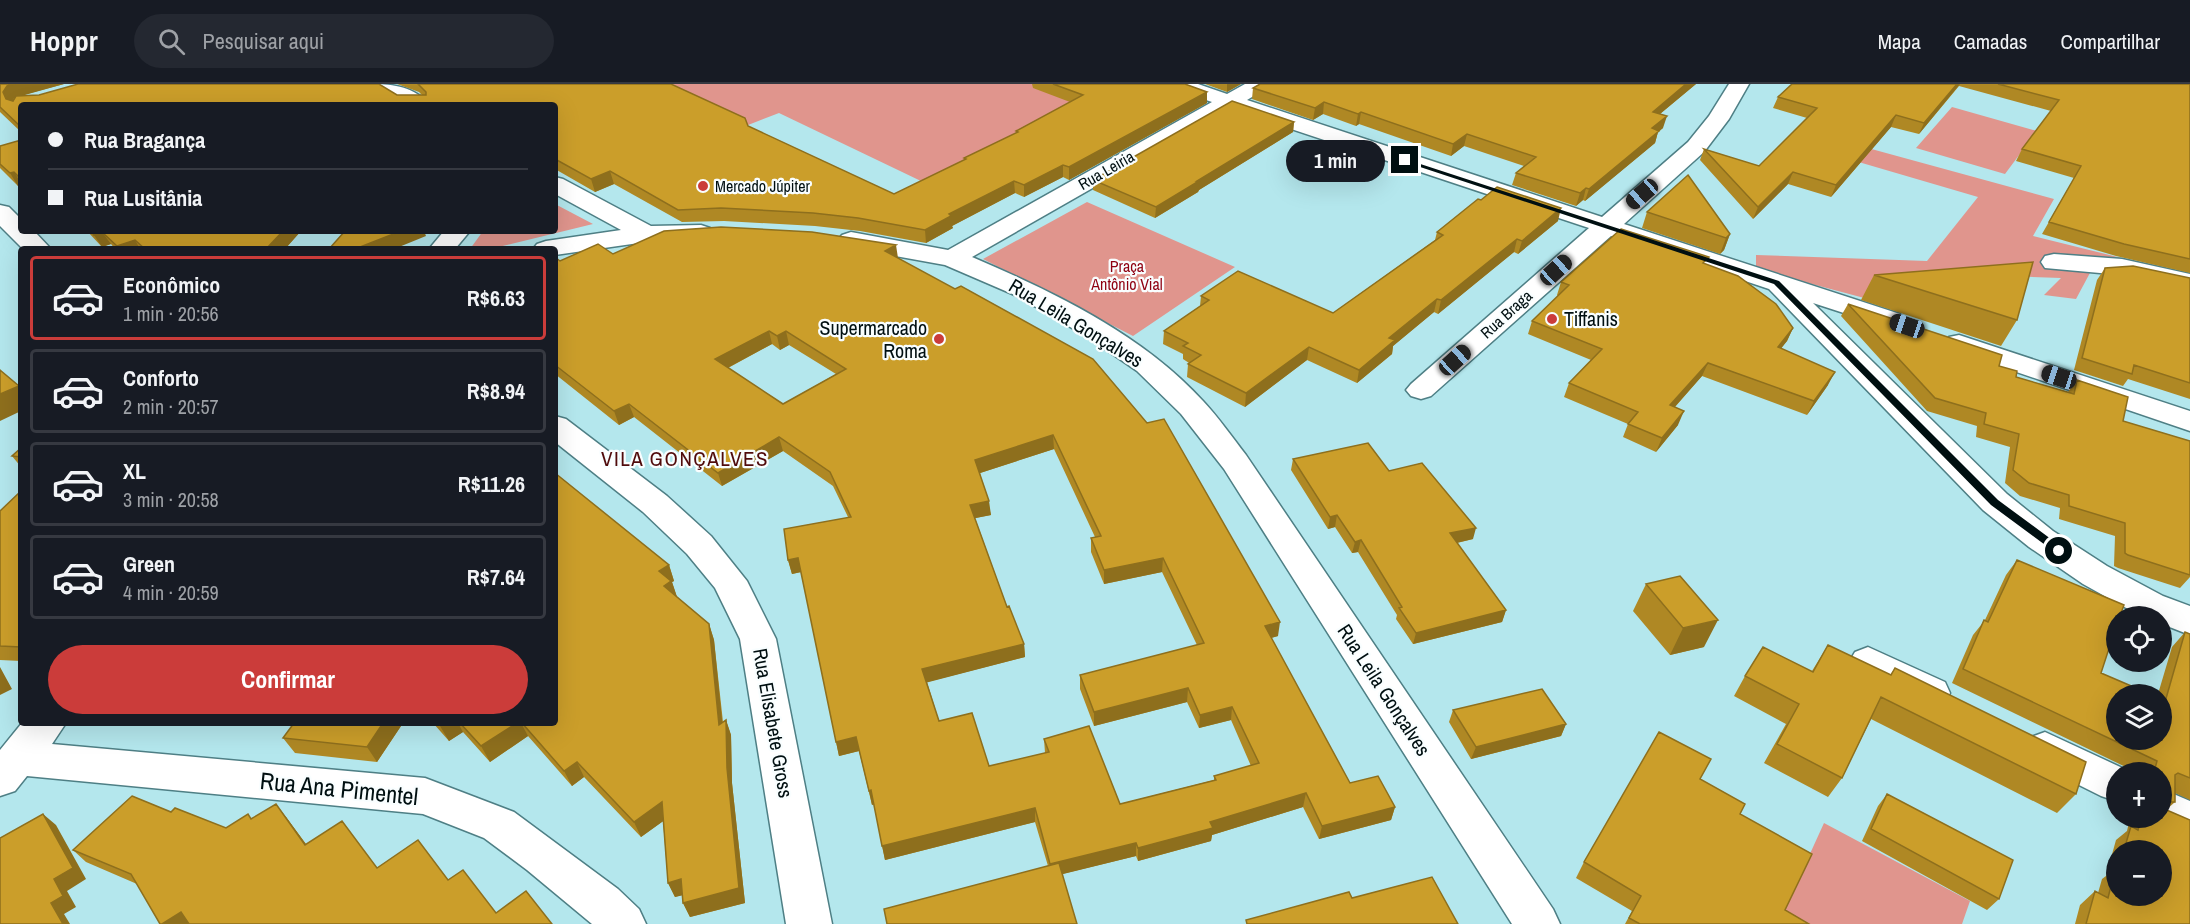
<!DOCTYPE html>
<html lang="pt">
<head>
<meta charset="utf-8">
<style>
  :root { --surface:#171b24; --page:#242831; --text:#f1f3f6; --muted:#9ea1a6; --line:#363941; --accent:#cb3c3a }
  body { margin:0; font-family:"Archivo Narrow",sans-serif; background:var(--page); color:var(--text); height:100vh; display:flex; flex-direction:column; font-size:22px; white-space:nowrap }
  * { box-sizing:border-box; margin:0 }
  p { font-size:20px; color:var(--muted) }
  .icon { flex:none; width:33px; height:33px; fill:none; stroke:currentColor; stroke-width:2; stroke-linecap:round; stroke-linejoin:round }
  .map { position:relative; flex:1; overflow:hidden }
  .sheet { position:absolute; left:18px; top:162px; width:540px; height:480px; display:flex; flex-direction:column; background:var(--surface); border-radius:6px; box-shadow:0 6px 24px #0002 }
  .sheet>* { flex:none }
  .hud { position:absolute; left:18px; top:18px; width:540px; height:132px; border-radius:6px; box-shadow:0 6px 24px #0002; display:grid; align-content:center; height:132px; padding:0 30px; background:var(--surface) }
  .buttons { position:absolute; left:2106px; top:522px; display:grid; gap:12px }
  .buttons a { display:grid; place-items:center; width:66px; height:66px; border-radius:50%; background:var(--surface); box-shadow:0 6px 24px #0002; font-size:30px }
  .end { position:absolute; width:27px; height:27px; margin:-14px; border:8px solid #000f11; background:#fff; box-shadow:0 0 0 3px #fff }
  .from { border-radius:50% }
  .bubble { position:absolute; height:42px; border-radius:21px; background:var(--surface); box-shadow:0 6px 24px #0002; font-size:20px; font-weight:700; line-height:42px; text-align:center }
  .car { position:absolute; width:18px; height:36px; margin:-18px -9px; border-radius:8px; box-shadow:0 0 4px 2px #0007; background:linear-gradient(#222 24%,#8ab4d8 0 40%,#222 0 76%,#8ab4d8 0 86%,#222 0) }
  .hud b { display:flex; align-items:center; gap:21px; height:57px; font-size:22px }
  .hud b+b { border-top:2px solid var(--line) }
  .hud i { width:15px; height:15px; background:var(--text) }
  ul { padding:10px 0 0; list-style:none }
  li { display:flex; align-items:center; gap:18px; height:84px; margin:0 12px 9px; padding:0 18px; border:3px solid var(--line); border-radius:6px }
  li div { flex:1 }
  li b { display:block; font-size:22px }
  li em { font-style:normal; font-weight:700 }
  li.active { border-color:var(--accent) }
  li>.icon { width:54px; height:54px; stroke-width:1.5 }
  .action { display:flex; gap:12px; margin-top:auto; padding:12px 30px }
  .action a { flex:1; height:69px; border-radius:36px; background:var(--accent); color:#fff; font-size:24px; font-weight:700; line-height:69px; text-align:center }
  header { display:flex; align-items:center; gap:36px; box-sizing:border-box; height:84px; padding:0 30px; background:var(--surface); border-bottom:2px solid var(--line) }
  header strong { font-size:28px }
  nav { display:flex; gap:33px; margin-inline-start:auto; font-size:21px }
  .search { width:420px; height:54px; background:var(--page); display:flex; align-items:center; gap:15px; box-sizing:border-box; padding:0 21px; border-radius:33px; color:var(--muted); font-size:22px }
  .map>svg:first-child { display:block }
  .green { fill:#e0958d }
  .lines { fill:none; stroke-linecap:round; stroke-linejoin:round }
  .minor-casing { stroke:#4e7f85; stroke-width:3 }
  .minor { fill:#fff; fill-rule:evenodd }
  .wall { fill:#af8824; fill-rule:evenodd }
  .shaded-wall { fill:#8e6f1d }
  .building { fill:#cb9e2a; stroke:#8e6f1d; stroke-width:1.5; fill-rule:evenodd }
  .route { fill:#000f11 }
  .poi-dot { fill:#cb3c3a; stroke:#f9feff; stroke-width:2 }
  .labels { text-anchor:middle; stroke-width:4.5; stroke-linejoin:round; paint-order:stroke }
  .far-street-label { font-size:16px; fill:#000f11; stroke:#f9feff }
  .far-poi-label { font-size:16px; fill:#000f11; stroke:#f9feff; text-anchor:start }
  .far-park-label { font-size:16px; fill:#8f0111; stroke:#f9feff }
  .poi-label { font-size:20px; fill:#000f11; stroke:#f9feff; text-anchor:start }
  .street-label { font-size:20px; fill:#000f11; stroke:#f9feff }
  .neighbourhood-label { font-size:21px; letter-spacing:1.5px; fill:#500b0c; stroke:#f9feff }
  .near-street-label { font-size:24px; fill:#000f11; stroke:#f9feff }
</style>
</head>
<body>
<header>
<strong>Hoppr</strong>
<div class="search"><svg class="icon" aria-label="search" viewBox="0 0 24 24"><circle cx="10" cy="10" r="6"/><path d="M15 15l6 6"/></svg>Pesquisar aqui</div>
<nav><a>Mapa</a><a>Camadas</a><a>Compartilhar</a></nav>
</header>
<div class="map">
<svg width="2190" height="840" viewBox="0 0 2190 840">
  <rect width="100%" height="100%" fill="#b4e7ed"/>
  <!-- green -->
  <path class="green" d="M651,0h466l-194,98 -144,-69 -36,14z
    M1952,23l85,24 -32,43 -89,-26z
    M1802,46l252,69 -21,37 157,39 -28,16 -71,-20 -15,28 -32,-4 17,-17 -56,-2 -137,23 -112,-30v-14l171,6 51,-64 -174,-51z
    M1087,118l148,65 -102,69 -150,-77z
    M555,120l38,20 -103,25h-20l13,-18h72z
    M1824,739l146,78 -8,23h-184z"/>
  <g class="lines">
    <defs>
      <path id="minor" d="M373,0c20,0 43,3 56,21h-26l-27,-17z
        M1167,0h31l29,10 18,-10h25l-3,4 -20,12 355,117 86,-75 21,-26 20,-32h20l-20,35 -25,33 -80,72 276,90 4,6 -4,6 -10,2 -77,-25 194,191 46,37 54,35 56,30 27,10v29l-28,-11v-8l-25,-2 -54,-30 -54,-37 -46,-37 -214,-221 -158,-53 -180,160 -10,3 -10,-3 -5,-6 5,-6 178,-156 -358,-119 -259,148c82,35 170,77 231,144 16,17 29,36 43,54l307,454 7,15h-48l-288,-455 -43,-55 -44,-43 -48,-33 -72,-42 -72,-31 -94,-17 -9,-3 -4,-5 4,-5 9,-3 97,18 264,-148 -42,-14z
        M555,93l8,2 88,47 50,-1 9,3 4,5 -4,5 -9,3 -55,1 -91,13v-6h-22l4,-5 9,-3 75,-11 -66,-36z
        M0,121l9,2 12,12v12h13l17,18h-28l-23,-23z
        M444,147h26l-15,18h-26z
        M2054,170l68,5 59,13 9,2v16l-68,-15 -77,-7 -4,-6 4,-6z
        M1959,251l231,76v20l-241,-82 -4,-6 4,-6z
        M555,332l11,3 101,77 44,40 36,45 29,58 56,285h-46l-46,-285 -25,-51 -28,-34 -44,-42 -88,-70z
        M1868,563l77,35 5,11 -5,11 -14,4 -14,-4 -62,-32 -6,-10 6,-10z
        M22,639h44l-14,21 373,34 89,34 104,77 21,20 7,15h-54l-65,-54 -43,-32 -61,-24 -396,-38 -12,15 -15,5v-46z
        M2045,648l86,40h-15v29l-15,-5 -70,-35 -6,-12 6,-12z
        M2162,705l28,12v38l-43,-19 -1,-2h16z"/>
    </defs>
    <!-- minor casing -->
    <use href="#minor" class="minor-casing"/>
    <!-- minor -->
    <use href="#minor" class="minor"/>
  </g>
  <!-- wall -->
  <path class="wall" d="M0,0h64l-41,11h399l-3,-3 -22,-8h274l77,42 146,68 70,-34v-2l52,-25v-2l54,-29 -37,-14 -1,-4h153l22,8v11l-138,77 -6,-3 -39,20 -9,-4 -63,33 1,2 -27,15 -66,-12 -45,-5 -91,-5 -42,1 -68,-38 -19,8 -40,-23v-64h-534v27l-21,-20z
    M1205,0h36l-14,8z
    M1260,0h436l-36,30 3,14 -5,4 -3,11 -70,58 -2,-1 -7,6 -64,-21 4,-12 8,-7 -60,-20 -13,10 -92,-32 -3,2 -33,-12 -10,6 -61,-21 1,-11z
    M1792,0h398v189l-74,-17 -74,-22 32,-56 -58,-17 6,-12 29,-38 -92,-25 -40,48 -28,-7 -60,70 -43,-13 -35,35 -53,-59 4,-11 55,17 48,-48 -34,-10 5,-11z
    M1294,38l-1,10 -94,58 -1,2 -43,26 -62,-28v-10z
    M21,56v45l-3,1 -18,-18v-22z
    M1647,128l83,22 -6,16 -4,4 -78,-26z
    M1558,137l-40,33 -4,-2 -76,62 -4,-2 -41,34 -1,8 -35,29 -50,-23 -62,47 -58,-30 1,-13 1,-1 -6,-4v-5l-20,-10 1,-13 36,-25 1,-10 132,17 102,-73 2,-8z
    M87,147h214l-16,18h-170l-4,-5 -9,3z
    M613,170l285,4 380,378 -7,2 79,145 45,24 -4,13 -72,19 -16,-32 -91,28 -1,6 -73,20 -2,-5 -74,18 -14,-8 -13,-44 -150,38 -11,-56 -2,1 -13,-54 -20,5 -38,-184 -9,2 -4,-14 60,-43 -15,-31 -50,-35 -61,35 -88,-69 -15,8 -64,-51v-117l5,4zM772,260l8,6 9,-5 47,29 -53,30 -55,-36zM1054,365l41,88 -4,1v14l13,32 58,-12 35,73 -117,30v14l14,37 93,-24 12,26 32,-8 20,46 -37,10v4l-94,24 -76,-65 1,14 -56,13 -50,-45 -12,-39 98,-25 -1,-13 -17,-37 -32,-89 16,-3 -11,-42z
    M1706,181l87,63 -6,13 -6,7 47,37 -21,30 -105,-39 -27,31 3,18 -22,27 -33,-15 5,-13 -64,-27 5,-14 22,-23 -63,-26 4,-13 26,-25 -1,-1 4,-13z
    M2105,184l85,10v121l-62,-20 -5,7 -49,-16 23,-90z
    M1874,191l143,45 -16,26 -140,-46z
    M1848,220l151,62 17,11 52,15 9,-12 46,41 67,20v136l-10,11 -62,-20 -4,-2 1,-30 -56,-17 1,-11 -40,-12 -15,-13 5,-36 -34,-10 1,-11 -50,-15 -86,-95z
    M21,364v19l-9,-11z
    M1293,375l96,12 84,68 -16,4 49,67 -4,12 -89,22 -17,-25 1,-4 -39,-63 -6,1 -17,-26 -7,2 -37,-59z
    M21,407v170l-21,-1v-149z
    M2017,476l84,113 61,67v-46h-4l14,-47 13,-15 5,2v166l-15,-7v9l-9,8 24,114h-115l5,-19 15,-14 3,2 4,-14 4,-3 10,-36 11,-9 3,-13h32v-46h-26l-184,-89 21,-48 12,-15 21,-45zM2116,766h46l-46,46z
    M669,481l5,16 -2,1 5,15 32,27 5,16 9,82 3,-2 5,15 1,48 13,120 -55,14 -7,-14 -1,-8 -7,2 -7,-14 -5,-62 -22,16 -57,-60 -12,9 -44,-50 -38,26 -27,-30 -14,9 -16,-18h122z
    M1646,500l58,63 -34,8 -37,-44z
    M1828,561l62,30 5,-7 181,126 -19,19 -186,-94 -29,59 -14,19 -64,-34 22,-39 -52,-28 11,-20 67,-5z
    M1453,626l113,14 -5,12 -90,23 -22,-37z
    M403,639l-26,39 -82,-9 -12,-15z
    M1700,695l40,35 45,96 24,14h-184l7,-13 -56,-33 8,-16z
    M1887,710l112,105 -12,11 -125,-69 16,-35z
    M171,728l55,16 26,-9 34,-2 20,27 71,24 71,12 48,33 56,11 -415,-40 -51,-22 -13,-12z"/>
  <!-- shaded-wall -->
  <path class="shaded-wall" d="M15,0h49l-50,14 -4,6 -4,-5 -3,-7 4,-6z
    M1227,0h14l-14,8z
    M1686,0h10l-47,39 4,-11z
    M1957,0h3l-41,50 5,-11z
    M1207,8v11l-138,77v-13z
    M1324,18l-1,12 -10,6 2,-12z
    M1361,28l-2,12 -3,2 2,-12z
    M1896,31l-5,12 -60,70 5,-12z
    M1667,32l-4,12 -5,4 -3,11 -70,58 4,-12 63,-61z
    M1294,38l-1,10 -94,58 -1,2 -43,26 1,-11 41,-26z
    M1467,50l-3,12 -13,10 2,-12z
    M1063,81v12l-39,20v-12z
    M610,87l4,13 -19,8 -4,-13z
    M14,88l7,11v2l-3,1 -8,-13z
    M1793,88l-5,12 -35,35 5,-12z
    M1014,97l1,12 -63,33 1,2 -27,15 -1,-13 24,-16z
    M1586,104l-3,12 -7,6 4,-13z
    M1561,124l-3,13 -40,33 4,-13z
    M283,147h18l-16,18h-19z
    M401,147h23l2,5 -32,13h-39z
    M102,148l9,12 -9,3 -8,-12z
    M1730,150l-6,16 -4,4 6,-16z
    M1517,155l-3,13 -76,62 3,-14z
    M135,156l5,9h-21l-2,-3z
    M896,161l2,13 -13,-7z
    M1437,215l-3,13 -41,34 -1,8 -35,29 2,-13 30,-32z
    M1793,244l-6,13 -15,19 6,-13z
    M769,247l3,13 -54,29 -3,-14z
    M786,247l3,14 -9,5 -3,-14z
    M1309,263l-2,13 -62,47 1,-14z
    M1708,279l-6,13 -38,43 6,-14z
    M1835,288l-7,13 -21,30 7,-14z
    M19,302l2,2v23l-21,10v-27z
    M629,320l5,13 -15,8 -5,-14z
    M1684,327l-6,14 -22,27 6,-14z
    M1053,351l1,14 -77,25 -2,-14z
    M779,353l4,14 -61,35 -4,-13z
    M989,417l2,14 -20,4 -1,-14z
    M1337,431l-2,12 -7,2 2,-12z
    M1476,444l-3,11 -26,6 3,-12z
    M1361,456l-3,12 -6,1 3,-11z
    M798,474l3,14 -9,2 -4,-14z
    M1163,474l-1,14 -58,12v-14z
    M669,481l5,16 -2,1 5,15 -7,4 -11,-30z
    M1506,526l-4,12 -89,22 3,-11z
    M1718,536l-14,27 -34,8 13,-27z
    M1280,538l-2,14 -15,4 2,-14z
    M709,540l5,16 10,100 -5,-15z
    M1024,560l1,13 -100,26 -3,-14z
    M0,583l12,22 -12,6z
    M1188,604l-1,14 -93,24v-14z
    M1232,623l-1,13 -32,8 1,-13z
    M726,636l5,15 1,48 13,120 -55,14 -7,-14 44,-135z
    M383,639h20l-26,39 -10,-15z
    M444,639h14l5,9 -14,9 -9,-15z
    M517,639h4l7,13 -38,26 -9,-16z
    M1566,640l-5,12 -90,23 5,-12z
    M856,653l3,14 -20,5 -3,-14z
    M577,678l7,15 -12,9 -8,-15z
    M871,706l3,14 -2,1 -3,-14z
    M1306,709l-3,14 -91,28 -1,6 -73,20v-13l72,-26z
    M662,718l7,15 -28,20 -7,-15z
    M276,720l10,13 30,41 -11,-13z
    M1395,723l-4,13 -72,19 3,-13z
    M1035,724v14l-150,38 -3,-14z
    M43,730l13,11 30,54 -19,12 9,16 -12,7 6,10h-7l-12,-21z
    M1136,759v13l-85,21 -1,-13z
    M681,795l7,15 -13,3 -7,-14z
    M181,828l13,12h-32z"/>
  <!-- building -->
  <path class="building" d="M0,0h15l-8,2 -4,6 3,7 7,2 3,-5 23,-1 39,-11h301l18,11h29v-3l-8,-8h253l74,34 3,8 146,68 72,-35 -2,-1 54,-26 -2,-1 67,-36 -30,-11h132l22,8 -138,75 -6,-2 -39,20 -10,-4 -65,33 2,2 -26,14 -67,-12 -45,-5 -92,-5 -43,2 -68,-39 -19,8 -36,-20v-54h-534v22l-21,-20z
    M1260,0h426l-33,28 14,4 -15,12 7,3 -70,58 -3,-1 -6,5 -64,-20 20,-16 -69,-23 -14,10 -92,-32 -3,2 -34,-12 -9,6 -62,-20z
    M1792,0h165l-33,39 -28,-8 -60,70 -43,-13 -35,35 -54,-58 55,17 58,-58 -39,-11z
    M1998,0h192v175l-66,-15 -75,-22 32,-56 -59,-17 37,-49z
    M1232,17l62,21 -97,59h2l-43,26 -63,-27z
    M21,56v39l-7,-7 -4,1 -10,-9v-18z
    M1688,91l42,59 -4,4 -79,-26z
    M1497,103l64,21 -39,33 -5,-2 -76,61 -4,-1 -48,39 6,2 -36,30 -50,-23 -63,46 -58,-29 13,-9 -18,-9 5,-3 -24,-12 45,-31 -8,-4 37,-25 95,42 110,-78 -6,-3 41,-33 3,1z
    M721,143l91,5 84,13 -11,6 70,38 6,-3 132,73 54,64 17,-4 116,203 -15,4 85,157 28,-7 17,31 -73,19 -16,-33 -96,29 3,6 -75,20 -2,-5 -86,21 -15,-56 -153,38 -11,-56 -2,1 -13,-54 -20,5 -38,-184 -10,2 -4,-31 67,-12 -21,-45 -51,-35 -61,36 -89,-69 -15,7 -59,-46v-108l5,4 38,-17 15,10 51,-23zM769,247l8,5 9,-5 60,38 -63,35 -68,-45zM1053,351l48,101 -10,2 13,32 59,-12 41,85 -124,32 14,37 94,-24 12,27 32,-8 27,56 -45,13 2,4 -96,24 -31,-78 -45,13 5,13 -60,14 -17,-53 -33,8 -17,-52 102,-25 -15,-38 -2,1 -37,-102 19,-4 -14,-41z
    M1621,145l88,28 -6,6 35,13 38,28 17,24 -15,19 57,25 -21,29 -106,-38 -38,42 14,6 -22,27 -34,-14 10,-12 -69,-29 33,-34 -70,-28 37,-36 -8,-3z
    M91,147h192l-17,18h-121l-10,-9 -18,6 -15,-14 -8,3z
    M345,147h56l-46,18h-26z
    M2033,178l-16,58 -143,-45z
    M2133,182l57,12v105l-56,-18 -2,9 -50,-16 23,-90z
    M1848,220l154,51 -3,11 18,5 -1,6 58,17 3,-14 51,17 -5,24 67,20v134l-62,-20 -3,-2v-30l-56,-17v-11l-40,-12 -16,-13 6,-36 -35,-10 2,-11 -51,-15z
    M0,286l19,16 -19,8z
    M1368,359l21,28 33,-8 54,65 -26,5 56,77 -90,23 -17,-25 3,-1 -41,-67 -6,2 -18,-27 -7,2 -37,-58z
    M21,364v9l-9,-1z
    M555,389l114,92 -10,6 12,10 -7,5 45,38 10,101 7,-5 1,48 12,120 -56,15 -2,-24 -13,4 -6,-81 -28,20 -57,-60 -13,9 -42,-48h33z
    M21,407v156l-21,-1v-135z
    M2017,476l107,45 -4,11h-4v11l-15,46 49,21h-34v46h46v-40l3,2 20,-70 5,2v144l-12,-5 -3,2v27h-13v-30h-8l3,-11 -194,-92 21,-49 4,2z
    M1680,492l38,44 -35,8 -37,-44z
    M1828,561l63,30 4,-7 191,94 -10,32 -195,-97 -39,81 -65,-34 22,-40 -54,-28 18,-29 50,25z
    M1542,605l24,35 -90,23 -23,-37z
    M294,639h89l-16,24 -84,-9z
    M460,639h57l-36,23z
    M1659,648l52,27 -11,20 45,25 -5,10 72,40 -27,56 24,14h-169l-11,-6 12,-22 -57,-34z
    M1887,710l126,66 -14,39 -128,-70z
    M132,712l39,16 4,-4 51,20 22,-14 3,5 25,-15 29,41 37,-24 35,47 41,-28 30,40 15,-10 33,43 30,-22 26,33h-363l-8,-12 -19,12h-2l-29,-50 -58,-24z
    M2162,724l28,12v104h-104l9,-33 13,7 8,-32v30h46v-46h-38l7,-24 7,4 3,-12h21z
    M43,730l30,54 -19,11 9,17 -12,7 12,21h-63v-86z
    M1059,779l18,61h-190l-3,-15z
    M1432,793l26,47h-211l-1,-4 103,-28 3,6z"/>
  <!-- route -->
  <path class="route" d="M1402,74l377,123 219,219 65,48v5h-7l-65,-48 -217,-221 -372,-123z"/>
  <!-- markers -->
  <g class="poi-dot">
    <circle cx="703" cy="102" r="6"/>
    <circle cx="1552" cy="235" r="6"/>
    <circle cx="939" cy="255" r="6"/>
  </g>
  <g class="labels">
    <!-- far-street labels -->
    <g class="far-street-label">
      <text transform="translate(1106 86) rotate(-30)" y="6">Rua Leiria</text>
      <text transform="translate(1506 230) rotate(-42)" y="6">Rua Braga</text>
    </g>
    <!-- far-poi labels -->
    <g class="far-poi-label">
      <text x="715" y="108">Mercado Júpiter</text>
    </g>
    <!-- far-park labels -->
    <g class="far-park-label">
      <text x="1127" y="188">Praça<tspan x="1127" dy="18">Antônio Vial</tspan></text>
    </g>
    <!-- poi labels -->
    <g class="poi-label">
      <text x="1564" y="242">Tiffanis</text>
      <text x="927" y="251" text-anchor="end">Supermarcado<tspan x="927" dy="23">Roma</tspan></text>
    </g>
    <!-- street labels -->
    <g class="street-label">
      <text transform="translate(1076 239) rotate(31)" y="7">Rua Leila Gonçalves</text>
      <text transform="translate(1384 606) rotate(57)" y="7">Rua Leila Gonçalves</text>
      <text transform="translate(773 639) rotate(80)" y="7">Rua Elisabete Gross</text>
    </g>
    <!-- neighbourhood labels -->
    <g class="neighbourhood-label">
      <text x="685" y="382">VILA GONÇALVES</text>
    </g>
    <!-- near-street labels -->
    <g class="near-street-label">
      <text transform="translate(339 705) rotate(6)" y="8">Rua Ana Pimentel</text>
    </g>
  </g>
</svg>
<div class="buttons">
<a><svg class="icon" aria-label="locate" viewBox="0 0 24 24"><circle cx="12" cy="12" r="6"/><path d="M12 2v4M12 18v4M2 12h4M18 12h4"/></svg></a>
<a><svg class="icon" aria-label="layers" viewBox="0 0 24 24"><path d="M12 4l9 5-9 5-9-5zM3 14l9 5 9-5"/></svg></a>
<a>+</a>
<a>−</a>
</div>
<i class="end from" style="left:2059px;top:467px"></i>
<i class="end" style="left:1405px;top:76px"></i>
<div class="bubble" style="left:1286px;top:56px;width:99px">1 min</div>
<i class="car" style="left:1642px;top:110px;rotate:229deg"></i>
<i class="car" style="left:1556px;top:186px;rotate:48deg"></i>
<i class="car" style="left:1907px;top:242px;rotate:289deg"></i>
<i class="car" style="left:1455px;top:276px;rotate:48deg"></i>
<i class="car" style="left:2059px;top:293px;rotate:288deg"></i>
<div class="hud">
<b><i class="from"></i>Rua Bragança</b>
<b><i></i>Rua Lusitânia</b>
</div>
<section class="sheet">
<ul>
<li class="active"><svg class="icon" aria-label="car" viewBox="0 0 24 24"><path d="M5 17H2v-5l4-1 3-4h7l3 4 3 1v5h-3M9 17h6M6 11h13"/><circle cx="7" cy="17" r="2"/><circle cx="17" cy="17" r="2"/></svg><div><b>Econômico</b><p>1 min · 20:56</p></div><em>R$6.63</em></li>
<li><svg class="icon" aria-label="car" viewBox="0 0 24 24"><path d="M5 17H2v-5l4-1 3-4h7l3 4 3 1v5h-3M9 17h6M6 11h13"/><circle cx="7" cy="17" r="2"/><circle cx="17" cy="17" r="2"/></svg><div><b>Conforto</b><p>2 min · 20:57</p></div><em>R$8.94</em></li>
<li><svg class="icon" aria-label="car" viewBox="0 0 24 24"><path d="M5 17H2v-5l4-1 3-4h7l3 4 3 1v5h-3M9 17h6M6 11h13"/><circle cx="7" cy="17" r="2"/><circle cx="17" cy="17" r="2"/></svg><div><b>XL</b><p>3 min · 20:58</p></div><em>R$11.26</em></li>
<li><svg class="icon" aria-label="car" viewBox="0 0 24 24"><path d="M5 17H2v-5l4-1 3-4h7l3 4 3 1v5h-3M9 17h6M6 11h13"/><circle cx="7" cy="17" r="2"/><circle cx="17" cy="17" r="2"/></svg><div><b>Green</b><p>4 min · 20:59</p></div><em>R$7.64</em></li>
</ul>
<div class="action"><a>Confirmar</a></div>
</section>
</div>
</body>
</html>
